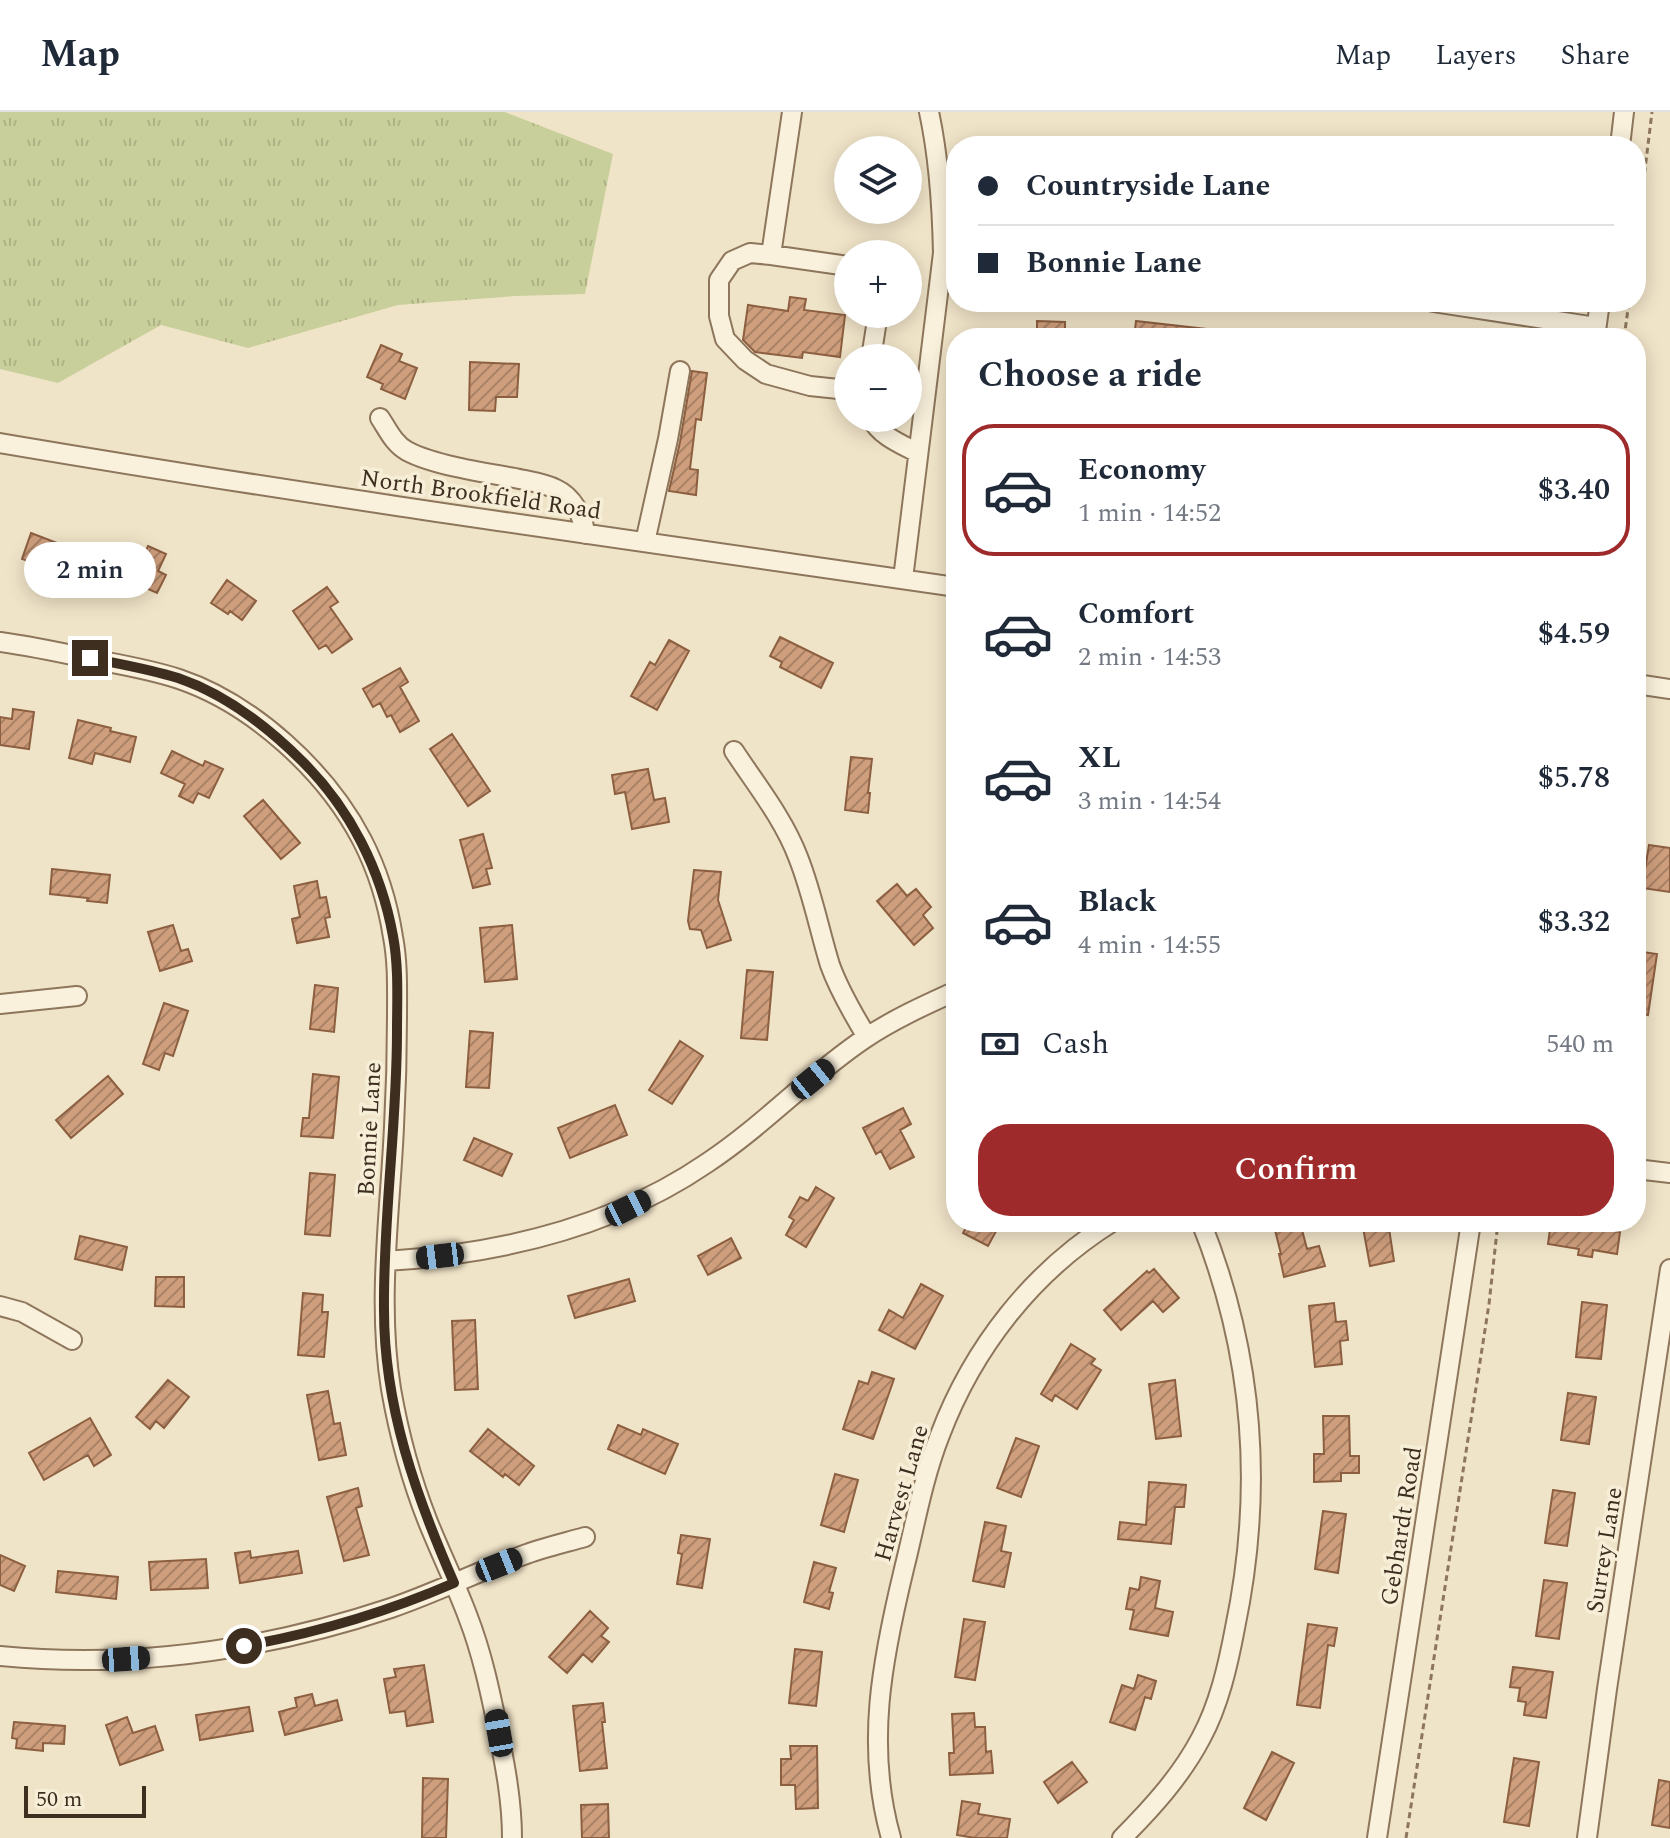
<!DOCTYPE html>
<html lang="en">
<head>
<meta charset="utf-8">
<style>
  :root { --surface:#fff; --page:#f2f2f3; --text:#1f2937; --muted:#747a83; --line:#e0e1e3; --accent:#9e2a2b }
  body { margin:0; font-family:Spectral,serif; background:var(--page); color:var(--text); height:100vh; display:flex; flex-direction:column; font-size:30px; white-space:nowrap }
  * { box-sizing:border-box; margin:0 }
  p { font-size:26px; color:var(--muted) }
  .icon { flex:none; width:44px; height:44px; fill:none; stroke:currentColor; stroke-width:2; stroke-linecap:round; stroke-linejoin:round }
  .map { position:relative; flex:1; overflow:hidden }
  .panel { position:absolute; left:946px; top:216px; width:700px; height:904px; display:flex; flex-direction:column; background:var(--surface); border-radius:32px; box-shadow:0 4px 20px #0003 }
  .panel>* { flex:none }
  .banner { position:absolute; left:946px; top:24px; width:700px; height:176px; border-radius:32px; box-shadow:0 4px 20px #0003; display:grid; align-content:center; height:176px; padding:0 32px; background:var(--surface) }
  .buttons { position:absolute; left:834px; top:24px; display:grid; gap:16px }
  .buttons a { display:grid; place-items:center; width:88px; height:88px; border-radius:50%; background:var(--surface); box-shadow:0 4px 20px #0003; font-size:40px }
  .scale { position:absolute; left:24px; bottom:20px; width:122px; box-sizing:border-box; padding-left:8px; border:4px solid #3d2e20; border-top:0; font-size:22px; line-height:28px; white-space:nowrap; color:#3d2e20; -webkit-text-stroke:6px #f7eed8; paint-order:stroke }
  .end { position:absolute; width:36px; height:36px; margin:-18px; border:10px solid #3d2e20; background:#fff; box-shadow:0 0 0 4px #fff }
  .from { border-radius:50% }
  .bubble { position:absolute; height:56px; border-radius:28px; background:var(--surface); box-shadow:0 4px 20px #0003; font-size:26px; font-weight:600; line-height:56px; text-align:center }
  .car { position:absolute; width:24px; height:48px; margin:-24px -12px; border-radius:10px; box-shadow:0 0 6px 2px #0007; background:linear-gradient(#222 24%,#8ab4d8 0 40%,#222 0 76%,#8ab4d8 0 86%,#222 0) }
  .banner b { display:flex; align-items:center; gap:28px; height:76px; font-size:30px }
  .banner b+b { border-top:2px solid var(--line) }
  .banner i { width:20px; height:20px; background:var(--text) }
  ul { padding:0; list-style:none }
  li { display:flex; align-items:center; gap:24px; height:132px; margin:0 16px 12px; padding:0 16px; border:4px solid transparent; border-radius:32px }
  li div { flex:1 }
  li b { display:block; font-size:30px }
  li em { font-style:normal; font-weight:600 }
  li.current { border-color:var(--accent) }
  li>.icon { width:72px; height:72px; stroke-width:1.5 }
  h2 { padding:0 32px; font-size:36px; line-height:96px }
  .pay { display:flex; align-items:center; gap:20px; height:88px; padding:0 32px; font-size:30px }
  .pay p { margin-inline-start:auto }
  .button { display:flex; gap:16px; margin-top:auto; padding:16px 32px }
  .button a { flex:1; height:92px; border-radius:32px; background:var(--accent); color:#fff; font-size:32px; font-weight:600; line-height:92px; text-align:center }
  header { display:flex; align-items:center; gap:48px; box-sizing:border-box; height:112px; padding:0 40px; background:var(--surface); border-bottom:2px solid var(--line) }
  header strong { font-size:38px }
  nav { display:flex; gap:44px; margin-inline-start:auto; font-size:28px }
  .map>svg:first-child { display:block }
  .grass { fill:url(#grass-tufts) }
  .building { fill:url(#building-hatch); stroke:#8d5f41; stroke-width:2 }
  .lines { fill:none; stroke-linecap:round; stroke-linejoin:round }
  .minor-casing { stroke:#8d765c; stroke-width:22 }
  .path { stroke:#8d765c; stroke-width:3; stroke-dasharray:6 4; stroke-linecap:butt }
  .minor { stroke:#faf1dc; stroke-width:18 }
  .route { stroke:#3d2e20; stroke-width:10 }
  .labels { text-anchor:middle; stroke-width:7; stroke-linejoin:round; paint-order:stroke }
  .street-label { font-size:24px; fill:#3d2e20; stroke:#f7eed8 }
</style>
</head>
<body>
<header>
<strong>Map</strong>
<nav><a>Map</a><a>Layers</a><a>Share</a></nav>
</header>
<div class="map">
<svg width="1670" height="1726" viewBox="0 0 1670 1726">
  <defs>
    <pattern id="grass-tufts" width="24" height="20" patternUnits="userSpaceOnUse" patternTransform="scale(2)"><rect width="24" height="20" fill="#c9cf9b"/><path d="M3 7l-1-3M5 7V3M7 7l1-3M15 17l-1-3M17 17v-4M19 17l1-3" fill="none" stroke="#aeb285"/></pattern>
    <pattern id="building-hatch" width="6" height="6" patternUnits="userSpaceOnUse" patternTransform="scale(2)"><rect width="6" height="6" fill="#cf9f7d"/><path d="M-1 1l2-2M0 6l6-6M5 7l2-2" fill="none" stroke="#a98266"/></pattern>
  </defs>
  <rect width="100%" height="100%" fill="#f0e4c8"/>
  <!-- grass -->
  <path class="grass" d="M0,0h505l108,42 -28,140 -69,2 -118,9 -150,43 -87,-23 -103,58 -58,-14z"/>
  <!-- building -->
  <path class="building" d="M790,185l16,2 -2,11 41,5 -5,42 -37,-5 -1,6 -47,-6 -12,-12 5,-35 40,6z
    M1037,209l28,1v16h-28z
    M1136,209l70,8v9h-72z
    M381,233l21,9 -3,7 18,7 -12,31 -24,-10 2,-5 -16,-7z
    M470,250l49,2 -2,33h-21l-1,14 -26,-1z
    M692,259l15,2 -6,47 -5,-1 -6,50 8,1 -2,25 -27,-4 11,-49z
    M31,421l34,13 -3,8 15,5 -6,17 -49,-17z
    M148,434l18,8 -8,17 8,4 -9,18 -47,-21 11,-24 22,10z
    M227,468l29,21 -14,19 -12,-9 -2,3 -17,-11z
    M327,475l11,15 -8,5 22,32 -20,14 -6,-8 -7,4 -26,-38z
    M780,525l53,26 -12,25 -41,-21 2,-5 -12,-6z
    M669,528l20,11 -32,59 -26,-14 19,-34 5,3z
    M400,556l8,14 -8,5 19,34 -19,11 -9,-17 -4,2 -7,-14 -7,4 -10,-18z
    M13,597l21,3 -5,37 -29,-4v-28l12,2z
    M78,608l33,8 -1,3 26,6 -6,25 -35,-9 -3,11 -23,-6z
    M452,622l38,57 -22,15 -38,-57z
    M172,639l31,15 2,-5 18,8 -14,29 -11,-5 -5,10 -14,-7 6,-12 -24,-11z
    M851,645l21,2 -4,34h2l-2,20 -23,-3z
    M648,657l6,31 11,-2 4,24 -37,7 -7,-37 -10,2 -3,-19z
    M263,688l37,43 -19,16 -37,-43z
    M483,722l9,34 -6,1 4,15 -17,4 -13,-48z
    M1649,733l21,3v44l-28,-4z
    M52,757l58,6 -3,28 -20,-2 1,-3 -38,-4z
    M694,758l27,2 -3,28 13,40 -24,8 -6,-18 -11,-1 -2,-8z
    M317,769l3,17 6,-1 4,20 -5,1 4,19 -32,6 -5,-24 8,-2 -6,-31z
    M897,772l10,12 9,-7 15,18 -8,8 10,13 -19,17 -37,-44z
    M173,813l8,26 7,-2 4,12 -32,10 -12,-39z
    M512,813l5,54 -32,3 -5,-54z
    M1636,839l21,3 -9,61 -12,-2z
    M747,858l26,2 -6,68 -26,-2z
    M315,873l23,3 -4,44 -24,-3z
    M164,891l24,8 -15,45 -8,-3 -6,17 -16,-6z
    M470,919l23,2 -4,55 -23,-1z
    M680,929l23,15 -31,48 -23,-14z
    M313,962l26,3 -6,61 -32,-2 2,-18h6z
    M108,964l15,18 -52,44 -15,-18z
    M615,993l12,30 -57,23 -12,-30z
    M903,996l8,16 -11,6 14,27 -24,12 -9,-18 -5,3 -13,-26z
    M474,1026l38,16 -10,22 -38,-16z
    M310,1061l25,2 -5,61 -25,-2z
    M816,1075l18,11 -28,49 -20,-12 8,-15 -5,-3 11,-20 8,4z
    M969,1110h32l-13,24 -25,-13z
    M1273,1110h27l7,27 12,-3 6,20 -41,11 -5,-23h2z
    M1362,1110h26l6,39 -24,5z
    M1551,1110l69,10 -3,22 -24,-4 -1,7 -14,-2 1,-6 -31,-5z
    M80,1124l47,11 -5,23 -47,-11z
    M731,1126l10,20 -33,17 -10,-19z
    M1154,1157l25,29 -16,14 -10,-11 -32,29 -17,-20 43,-39 2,2z
    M156,1165h28v30l-29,-1z
    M629,1167l6,22 -60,17 -7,-22z
    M921,1172l22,12 -28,53 -36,-19 10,-20 14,8z
    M303,1181l20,2 -1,17h6l-4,45 -26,-2z
    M1582,1190l25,3 -6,54 -25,-2z
    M1334,1191l2,19 10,-1 2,19 -8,1 2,23 -27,3 -6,-61z
    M475,1208l3,69 -23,1 -3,-69z
    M1071,1232l24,15 -4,5 10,6 -24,39 -22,-14 -3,6 -11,-7z
    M872,1260l22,7 -21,60 -30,-10 16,-48 9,3z
    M168,1268l21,17 -25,31 -8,-7 -6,8 -14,-12z
    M1175,1268l6,56 -25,3 -7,-55z
    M328,1279l6,33 6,-1 6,32 -27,5 -12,-65z
    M1568,1281l28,4 -7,47 -28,-4z
    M1323,1304h26l1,40h9v17h-18v8l-27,1v-28h10z
    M90,1306l21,37 -17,11 -6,-11 -44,25 -15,-27z
    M618,1313l23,10 2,-6 35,15 -13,30 -57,-25z
    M488,1317l46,37 -15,19 -14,-11 -2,3 -33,-26z
    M1016,1326l23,8 -18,51 -24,-9z
    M835,1362l23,6 -14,52 -23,-7z
    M1149,1370l37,3 -2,22h-9l-4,37 -53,-5 2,-17 26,3z
    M358,1376l4,18 -6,2 13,47 -25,6 -17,-64z
    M1553,1378l22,3 -8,53 -22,-3z
    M1323,1399l23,3 -8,59 -23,-4z
    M985,1410l21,4 -5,25 10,2 -7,34 -31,-6z
    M681,1423l29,4 -8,49 -25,-4 5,-30 -4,-1z
    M250,1439l1,7 47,-7 4,22 -62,10 -5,-30z
    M0,1443l25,11 -11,25 -14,-6z
    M206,1447l2,29 -57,2 -2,-28z
    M814,1450l22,6 -7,24 4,1 -4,16 -25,-7z
    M58,1459l60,6 -2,22 -60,-7z
    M1141,1465l19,4 -5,27 18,4 -5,24 -38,-7 4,-19 -8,-1 4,-21 9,2z
    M1544,1468l23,3 -8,56 -23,-3z
    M590,1499l18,17 -7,8 8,6 -17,20 -9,-8 -16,19 -18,-16z
    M964,1507l21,3 -10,58 -20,-3z
    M1308,1512l29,4 -3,18 -6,-1 -8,63 -23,-3z
    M795,1537l27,3 -6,54 -27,-3z
    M424,1553l9,57 -26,4 -2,-15 -15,2 -6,-34 12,-2 -2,-8z
    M1513,1555l40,5 -7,46 -22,-3 2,-13 -8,-1 2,-13 -10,-1z
    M1138,1563l18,6 -5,18 -6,-2 -10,33 -25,-8 12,-37 12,4z
    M312,1582l3,12 22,-6 5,20 -57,15 -6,-23 18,-5 -2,-9z
    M603,1591l2,19h-3l5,46 -27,3 -7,-65z
    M249,1595l4,24 -53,9 -4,-25z
    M974,1601l1,14h10l1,25 5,-1 2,22 -43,2 -1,-22h5l-2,-39z
    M127,1605l6,16 22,-7 8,24 -43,15 -14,-40z
    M14,1610l51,4 -1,18 -21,-1v8l-27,-3 1,-9 -5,-1z
    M790,1634h27l1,62 -22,1 -1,-24h-14v-26h10z
    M1272,1640l22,11 -28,57 -22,-12z
    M1514,1646l25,4 -10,64 -25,-4z
    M1072,1650l15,20 -29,21 -14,-21z
    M423,1666l25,1 -2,59h-24z
    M1659,1668l11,2v46l-18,-3z
    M962,1689l18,3 -2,10 32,5 -3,19h-32l-18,-3z
    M608,1692l1,34h-27l-1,-33z"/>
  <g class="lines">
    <defs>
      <path id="minor" d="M792,0l-21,143 77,11
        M1620,34l4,-34
        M771,143l-21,-2 -18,8 -13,19v36l6,23 20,21 21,14 44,12 38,4
        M1433,190l163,25
        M1595,226l5,-36
        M871,246l7,-44
        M380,306c8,12 14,26 27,33 26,14 78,22 108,27 13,3 29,5 41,11 16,7 28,28 29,45
        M871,306c9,18 30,26 47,35
        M0,331c318,54 637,98 956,144
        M645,430l23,-103 12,-68
        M903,467l40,-326c-1,-47 -4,-95 -14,-141
        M0,530c29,4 58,10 86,16 31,6 63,11 93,21 74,25 147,92 183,161 15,29 26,65 31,97 5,26 4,53 4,80 0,37 -1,73 -3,110 -4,87 -17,175 -3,262 8,46 20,90 37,133 13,32 28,63 40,95 14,36 22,74 30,113 7,35 14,71 14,108
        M1636,572l34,5
        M734,639c23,35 49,67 64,106 14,35 21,72 32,108 9,25 23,49 37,72
        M0,892l77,-8
        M1636,1057l34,4
        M386,1149c114,-7 226,-33 321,-98 56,-37 102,-87 157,-124 28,-19 61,-34 92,-48
        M0,1194l22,6 50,28
        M0,1544c132,13 265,-6 391,-48 44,-15 86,-36 130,-52 21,-8 43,-13 64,-19
        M891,1726c-26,-92 -9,-178 13,-269 11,-44 19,-91 36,-134 33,-87 92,-163 172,-213
        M1122,1726c30,-30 59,-62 79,-100 18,-33 27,-73 34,-110 29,-139 19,-274 -34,-406
        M1377,1726l94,-616
        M1587,1726l20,-149 63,-420"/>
    </defs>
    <!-- minor casing -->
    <use href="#minor" class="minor-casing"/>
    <!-- path -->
    <path class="path" d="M1636,131l16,-131
      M1624,226l5,-36
      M1406,1726l83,-534 9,-82"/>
    <!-- minor -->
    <use href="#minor" class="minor"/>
  </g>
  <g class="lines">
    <!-- route -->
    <path class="route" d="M90,546c29,6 59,11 88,20 47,16 90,49 125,84 47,47 78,108 90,174 6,32 4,64 4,96 0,93 -14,185 -13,278 0,97 32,186 70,273 -67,29 -138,50 -210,63"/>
  </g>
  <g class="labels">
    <!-- street labels -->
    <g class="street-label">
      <text transform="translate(481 382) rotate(8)" y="8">North Brookfield Road</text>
      <text transform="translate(369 1017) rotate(-87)" y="8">Bonnie Lane</text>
      <text transform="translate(901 1381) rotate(-74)" y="8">Harvest Lane</text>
      <text transform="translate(1401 1414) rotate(-81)" y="8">Gebhardt Road</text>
      <text transform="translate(1604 1438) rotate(-81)" y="8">Surrey Lane</text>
    </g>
  </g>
</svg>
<div class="buttons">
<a><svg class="icon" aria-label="layers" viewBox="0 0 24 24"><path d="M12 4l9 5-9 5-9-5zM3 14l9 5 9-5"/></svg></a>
<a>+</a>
<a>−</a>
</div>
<div class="scale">50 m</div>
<i class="end from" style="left:244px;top:1534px"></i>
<i class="end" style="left:90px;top:546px"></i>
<div class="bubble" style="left:24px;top:430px;width:132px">2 min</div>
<i class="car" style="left:813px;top:967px;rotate:51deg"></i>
<i class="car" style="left:628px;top:1096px;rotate:63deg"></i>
<i class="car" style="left:440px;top:1144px;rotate:263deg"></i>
<i class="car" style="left:499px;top:1453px;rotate:68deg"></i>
<i class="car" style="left:126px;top:1547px;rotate:86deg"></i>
<i class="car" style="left:499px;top:1621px;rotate:350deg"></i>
<div class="banner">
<b><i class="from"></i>Countryside Lane</b>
<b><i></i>Bonnie Lane</b>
</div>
<section class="panel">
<h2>Choose a ride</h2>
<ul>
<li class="current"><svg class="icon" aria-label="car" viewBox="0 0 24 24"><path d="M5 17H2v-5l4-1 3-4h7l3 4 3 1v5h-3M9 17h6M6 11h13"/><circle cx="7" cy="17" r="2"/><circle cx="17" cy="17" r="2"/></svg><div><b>Economy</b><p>1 min · 14:52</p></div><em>$3.40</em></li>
<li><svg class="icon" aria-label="car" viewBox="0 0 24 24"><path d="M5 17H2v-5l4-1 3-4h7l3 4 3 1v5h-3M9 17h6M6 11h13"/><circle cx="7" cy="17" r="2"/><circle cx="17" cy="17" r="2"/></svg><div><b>Comfort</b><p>2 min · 14:53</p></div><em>$4.59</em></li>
<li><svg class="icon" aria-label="car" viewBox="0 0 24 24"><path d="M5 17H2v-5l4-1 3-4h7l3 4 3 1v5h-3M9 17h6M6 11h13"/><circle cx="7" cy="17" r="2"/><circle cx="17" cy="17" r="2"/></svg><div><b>XL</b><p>3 min · 14:54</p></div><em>$5.78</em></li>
<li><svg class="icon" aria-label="car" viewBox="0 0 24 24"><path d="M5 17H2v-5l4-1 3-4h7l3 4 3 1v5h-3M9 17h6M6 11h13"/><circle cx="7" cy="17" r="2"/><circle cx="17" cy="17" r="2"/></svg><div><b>Black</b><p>4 min · 14:55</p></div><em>$3.32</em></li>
</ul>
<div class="pay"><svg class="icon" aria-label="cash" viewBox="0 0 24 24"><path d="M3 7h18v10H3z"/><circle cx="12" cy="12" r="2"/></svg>Cash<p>540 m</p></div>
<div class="button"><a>Confirm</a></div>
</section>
</div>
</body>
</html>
